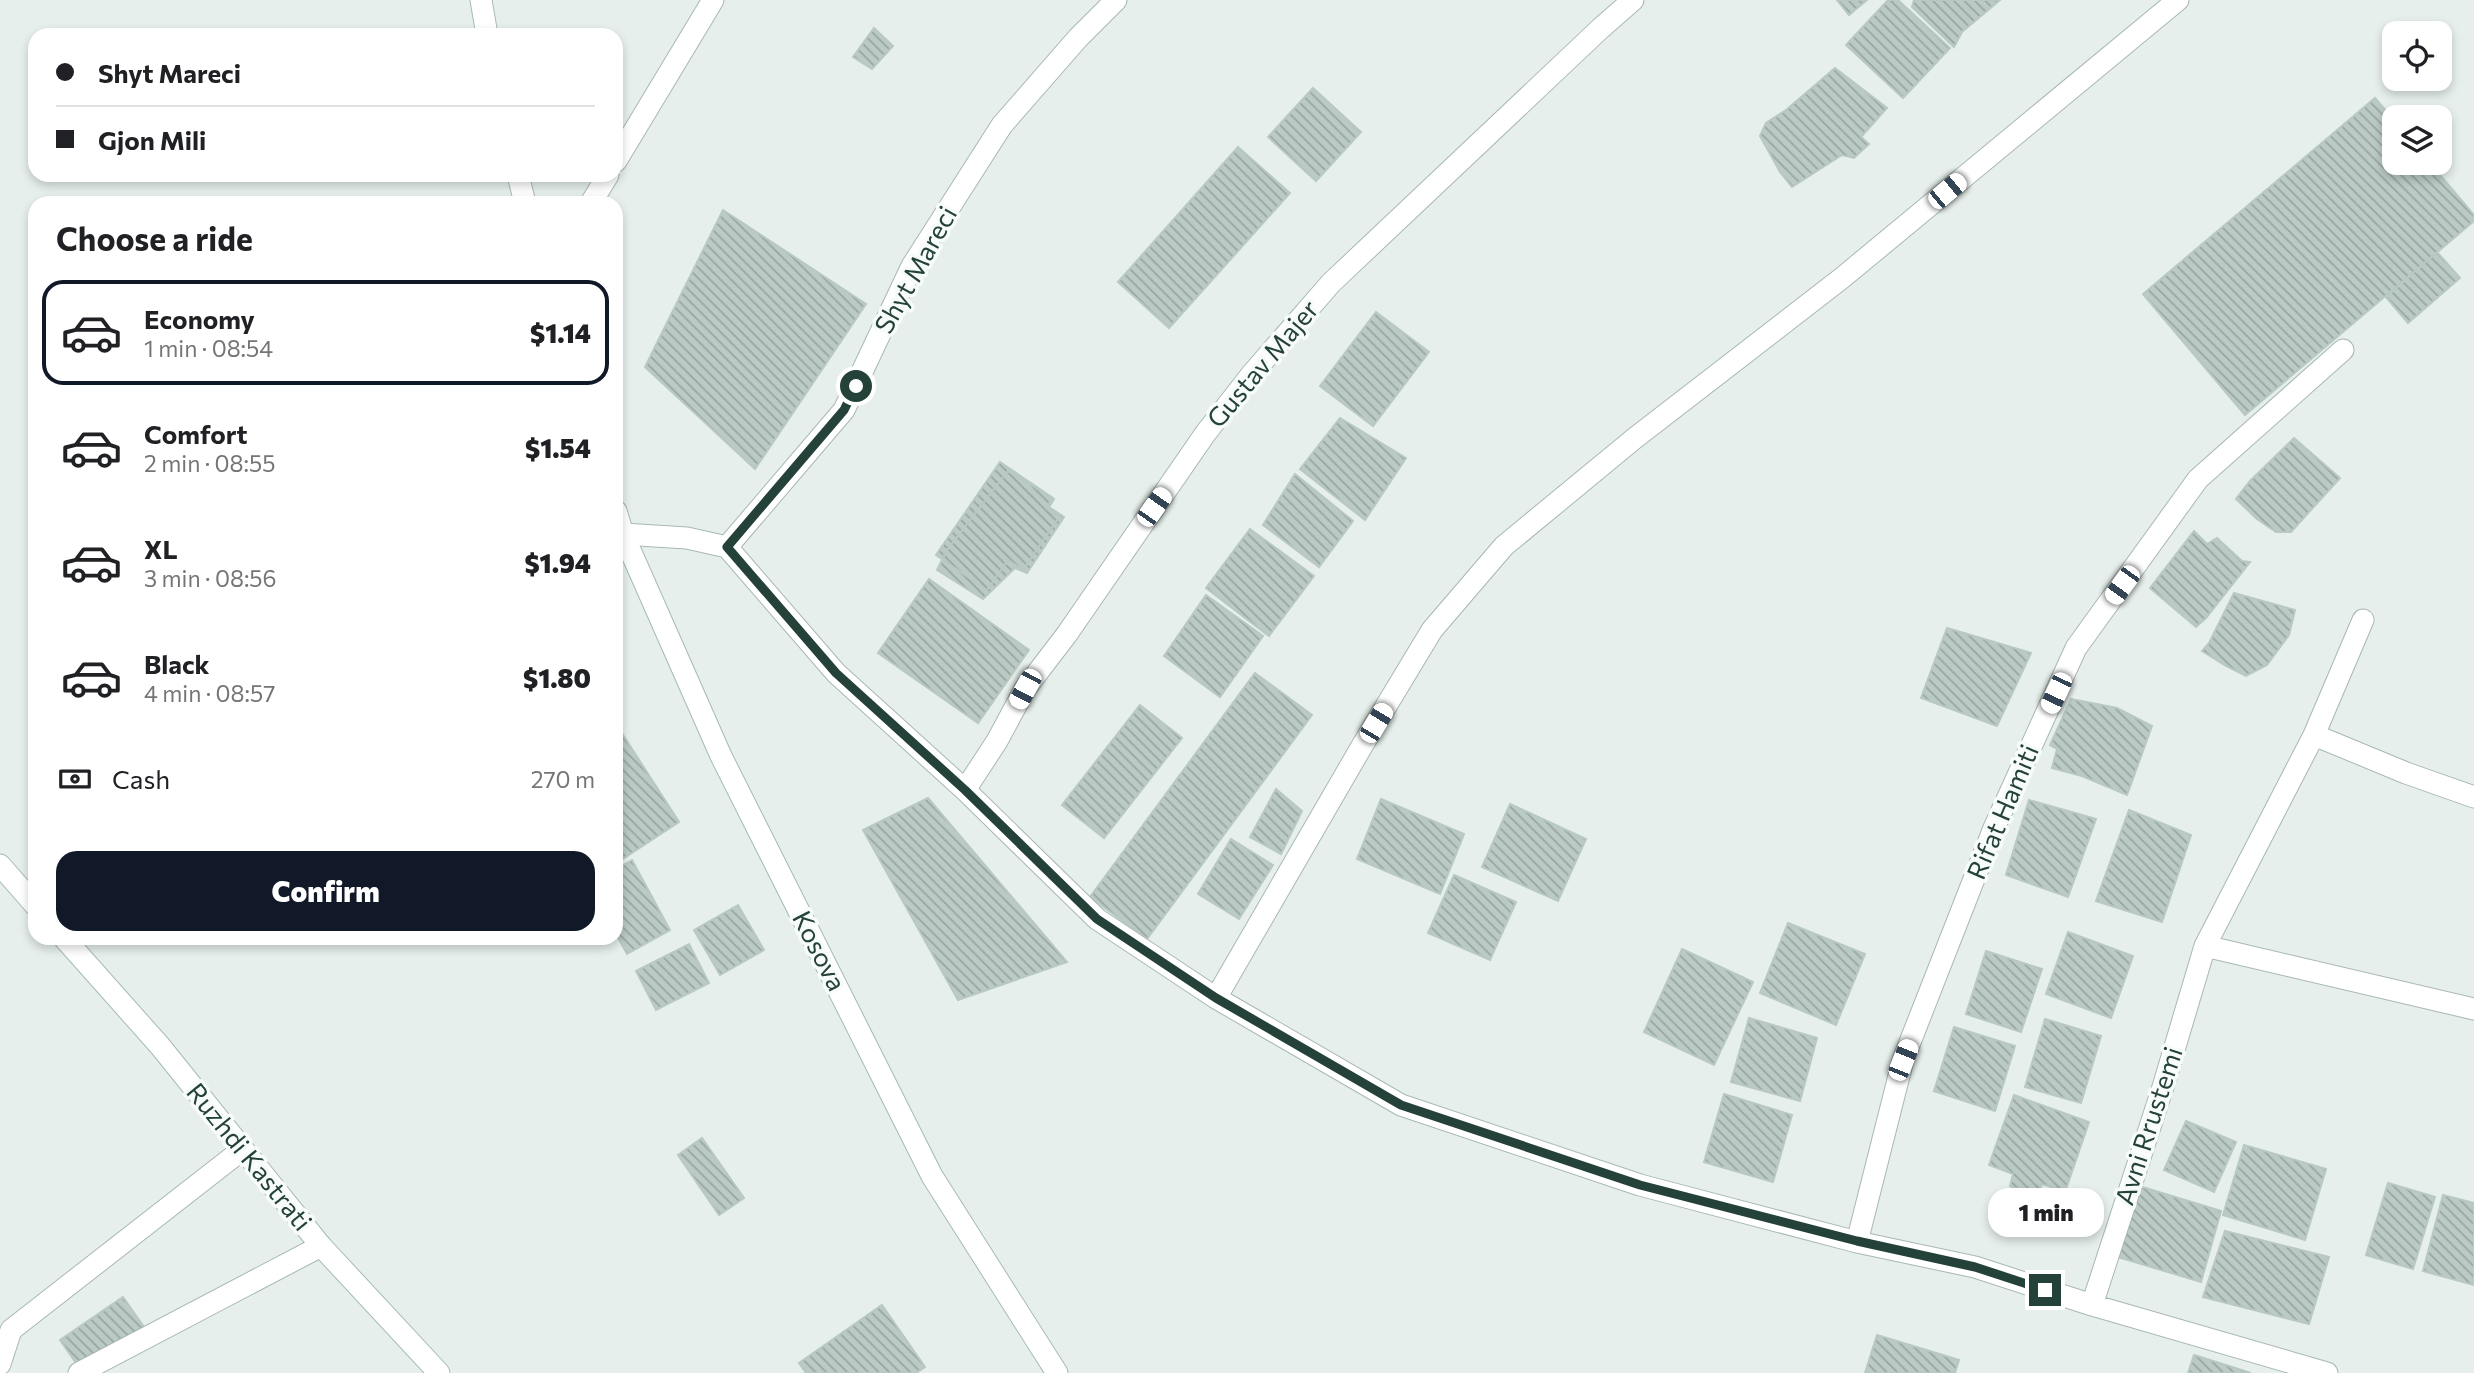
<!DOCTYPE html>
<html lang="en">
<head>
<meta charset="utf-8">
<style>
  :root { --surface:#fff; --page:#f6f6f6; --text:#202124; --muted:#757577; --line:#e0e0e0; --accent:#111827 }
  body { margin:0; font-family:Commissioner,sans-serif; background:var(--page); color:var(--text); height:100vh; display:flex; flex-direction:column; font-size:26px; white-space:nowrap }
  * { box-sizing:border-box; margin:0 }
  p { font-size:23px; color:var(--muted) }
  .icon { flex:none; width:38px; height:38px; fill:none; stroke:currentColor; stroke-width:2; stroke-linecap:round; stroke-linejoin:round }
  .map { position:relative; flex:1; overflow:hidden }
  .panel { position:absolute; left:28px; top:196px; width:595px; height:749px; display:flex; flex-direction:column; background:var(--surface); border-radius:21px; box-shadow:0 4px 10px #0003 }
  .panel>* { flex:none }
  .guide { position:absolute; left:28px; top:28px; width:595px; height:154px; border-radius:21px; box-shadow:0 4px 10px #0003; display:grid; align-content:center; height:154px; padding:0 28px; background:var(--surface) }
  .fabs { position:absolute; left:2382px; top:21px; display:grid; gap:14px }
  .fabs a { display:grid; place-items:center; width:70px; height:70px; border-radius:14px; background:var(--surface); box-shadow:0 4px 10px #0003; font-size:35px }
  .end { position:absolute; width:32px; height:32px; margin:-16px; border:9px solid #24423a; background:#fff; box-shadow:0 0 0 4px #fff }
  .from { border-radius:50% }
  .bubble { position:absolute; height:49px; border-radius:21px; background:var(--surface); box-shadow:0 4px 10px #0003; font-size:23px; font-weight:800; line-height:49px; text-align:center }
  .car { position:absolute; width:21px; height:42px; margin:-21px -10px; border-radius:9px; box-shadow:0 0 5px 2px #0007; background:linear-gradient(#fff 24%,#345 0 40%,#fff 0 76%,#345 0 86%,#fff 0) }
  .guide b { display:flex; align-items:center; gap:24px; height:66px; font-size:26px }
  .guide b+b { border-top:2px solid var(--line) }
  .guide i { width:18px; height:18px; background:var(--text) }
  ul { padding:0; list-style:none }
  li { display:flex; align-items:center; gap:21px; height:105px; margin:0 14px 10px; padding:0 14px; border:4px solid transparent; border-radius:21px }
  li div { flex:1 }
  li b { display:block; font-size:26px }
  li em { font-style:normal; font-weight:800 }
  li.on { border-color:var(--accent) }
  li>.icon { width:63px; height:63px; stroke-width:1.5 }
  h2 { padding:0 28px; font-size:32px; line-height:84px }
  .pay { display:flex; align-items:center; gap:18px; height:77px; padding:0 28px; font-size:26px }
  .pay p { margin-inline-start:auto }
  .action { display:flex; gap:14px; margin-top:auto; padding:14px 28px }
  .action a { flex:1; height:80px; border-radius:21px; background:var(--accent); color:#fff; font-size:28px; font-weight:800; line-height:80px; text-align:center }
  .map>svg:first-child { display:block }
  .building { fill:url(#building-back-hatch); stroke:#b8c9c2; stroke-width:2 }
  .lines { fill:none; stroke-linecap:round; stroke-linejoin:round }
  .lane-casing { stroke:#a8b8b2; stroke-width:23 }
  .street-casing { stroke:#a8b8b2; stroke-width:23 }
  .secondary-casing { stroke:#a4bbb3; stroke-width:23 }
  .lane { stroke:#fff; stroke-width:21 }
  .street { stroke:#fff; stroke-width:21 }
  .secondary { stroke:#fff; stroke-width:21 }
  .route { stroke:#24423a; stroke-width:9 }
  .labels { text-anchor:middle; stroke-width:7; stroke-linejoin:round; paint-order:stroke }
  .street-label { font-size:26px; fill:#24423a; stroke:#f7fbf9 }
</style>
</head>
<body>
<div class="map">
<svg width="2474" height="1373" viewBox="0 0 2474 1373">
  <defs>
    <pattern id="building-back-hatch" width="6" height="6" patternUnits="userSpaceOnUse" patternTransform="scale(1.75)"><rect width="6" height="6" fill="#bbcac4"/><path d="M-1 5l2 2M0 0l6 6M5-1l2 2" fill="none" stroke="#98a6a0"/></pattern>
  </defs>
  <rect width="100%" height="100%" fill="#e6efeb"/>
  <!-- building -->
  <path class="building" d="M1837,0h30l-18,15z
    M1888,0h10l52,48 -47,50 -57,-53z
    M1914,0h86l-38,32 -8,15 -42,-40z
    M874,28l19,18 -21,23 -19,-12z
    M1835,68l52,40 -26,29 8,7 -15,14 -12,-3 -50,32 -12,-15 -20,-36 6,-13 20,-13z
    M1313,88l48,44 -45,49 -48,-44z
    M2375,98l19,22v43h36l44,52v6l-229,194 -102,-121z
    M1238,147l52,46 -121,135 -51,-46z
    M723,210l143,94 -111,165 -110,-102z
    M2437,252l23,26 -52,45 -22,-26z
    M1376,312l53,40 -56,74 -53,-40z
    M1340,418l66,40 -41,62 -65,-51z
    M2294,438l46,40 -49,54h-15l-19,-13 -21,-20 14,-18z
    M1000,462l53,36 -7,10 13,9 -36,53 -15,-10 -21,30 -51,-35z
    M1008,471l46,28 -5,8 15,10 -37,56 -12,-5 -32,31 -46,-29 10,-20z
    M1295,474l58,47 -34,46 -56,-42z
    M1250,529l64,47 -45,60 -63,-48z
    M2194,531l13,13 10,-6 25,23 8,1 -44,56 -10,9 -46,-39z
    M929,579l100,71 -51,73 -100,-70z
    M2234,593l61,17 -6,25 -22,30 -21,11 -20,-10 -24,-15 7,-8z
    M1206,595l57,41 -43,61 -56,-41z
    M1947,628l84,25 -34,73 -76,-28z
    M1255,673l57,42 -165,224 -57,-42z
    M2071,699l46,9 35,18 -25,69 -45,-19 -30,-8 5,-19 -7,-4z
    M1140,705l42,33 -78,100 -42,-33z
    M616,724l63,98 -58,38 -5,-8z
    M1276,789l26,22 -21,43 -31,-17z
    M928,798l139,164 -109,38 -95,-170z
    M1381,799l83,35 -24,60 -83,-35z
    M2029,800l67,19 -28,78 -62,-22z
    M1510,804l76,35 -28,62 -76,-34z
    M2129,810l62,25 -29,87 -66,-21z
    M1231,839l42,26 -34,54 -41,-25z
    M632,860l38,70 -43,24 -11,-20v-65z
    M1454,875l62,27 -26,58 -62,-27z
    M738,905l26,45 -44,25 -26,-45z
    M1788,923l77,31 -29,71 -76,-32z
    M2068,932l65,24 -22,62 -65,-24z
    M689,944l20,39 -53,27 -20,-39z
    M1682,949l71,33 -39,83 -70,-33z
    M1986,951l56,18 -21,63 -55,-18z
    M1749,1018l68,20 -17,63 -69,-19z
    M2045,1019l56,17 -20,67 -56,-16z
    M1954,1027l61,19 -20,65 -61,-20z
    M1724,1094l68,21 -19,67 -69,-20z
    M2014,1095l75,27 -24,70 -23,-8 -4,12 -28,-10 3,-12 -24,-9z
    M2186,1121l50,21 -22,50 -50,-22z
    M702,1138l42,60 -25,17 -41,-60z
    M2244,1145l82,24 -21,71 -82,-25z
    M2388,1183l47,14 -22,72 -47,-14z
    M2139,1186l82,25 -20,71 -83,-25z
    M2443,1195l31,8v82l-51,-14z
    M2225,1231l104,26 -20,67 -106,-27z
    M123,1297l21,30 -64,42 -20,-29z
    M882,1305l43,62 -9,6h-110l-7,-10z
    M1877,1335l82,25 -4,13h-90z
    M2194,1355l57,18h-63z"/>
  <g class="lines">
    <defs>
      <path id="lane" d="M0,1364l11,-34 232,-181
        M79,1373l242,-127"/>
      <path id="street" d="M616,161l97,-161
        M591,203l17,-28
        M623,534l64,4 40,9 109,126 129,117 132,129 119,79 185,107 239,80 217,57 118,25 117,38 235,68
        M727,547l117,-137 68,-144 90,-141 76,-87 38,-38
        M2314,735l92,38 68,24
        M965,790l32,-49 28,-52 42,-55 138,-200 46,-59 80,-92 270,-255 32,-28
        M2205,946l269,63
        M1216,998l146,-252 70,-116 72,-84 131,-108 207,-160 336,-278
        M1857,1242l46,-182 91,-232 82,-180 122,-169 145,-129
        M2092,1305l71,-218 42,-141 109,-211 49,-115"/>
      <path id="secondary" d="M481,0l6,35
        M518,175l7,28
        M616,511l7,23 98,222 211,420 125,197
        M0,865l35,40
        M64,938l96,108 161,200 118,127"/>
    </defs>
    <!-- lane casing -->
    <use href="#lane" class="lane-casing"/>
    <!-- street casing -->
    <use href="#street" class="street-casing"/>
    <!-- secondary casing -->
    <use href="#secondary" class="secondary-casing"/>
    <!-- lane -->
    <use href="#lane" class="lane"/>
    <!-- street -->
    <use href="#street" class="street"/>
    <!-- secondary -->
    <use href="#secondary" class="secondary"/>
  </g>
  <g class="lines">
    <!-- route -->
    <path class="route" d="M856,386l-12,24 -117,137 109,126 129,117 132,129 119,79 185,107 239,80 217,56 118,26 70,23"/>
  </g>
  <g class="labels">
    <!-- street labels -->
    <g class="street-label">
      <text transform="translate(916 270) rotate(-61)" y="9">Shyt Mareci</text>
      <text transform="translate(1263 364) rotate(-50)" y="9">Gustav Majer</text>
      <text transform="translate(2003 812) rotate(-67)" y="9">Rifat Hamiti</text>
      <text transform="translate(819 951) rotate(63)" y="9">Kosova</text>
      <text transform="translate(2149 1126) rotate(-72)" y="9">Avni Rrustemi</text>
      <text transform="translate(249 1157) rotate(51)" y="9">Ruzhdi Kastrati</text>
    </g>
  </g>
</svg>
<div class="fabs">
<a><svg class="icon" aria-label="locate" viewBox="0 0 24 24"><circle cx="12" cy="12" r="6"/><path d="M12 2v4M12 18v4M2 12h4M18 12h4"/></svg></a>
<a><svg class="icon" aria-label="layers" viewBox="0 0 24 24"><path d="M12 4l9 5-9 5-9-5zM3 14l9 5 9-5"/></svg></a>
</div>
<i class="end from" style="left:856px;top:386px"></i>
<i class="end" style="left:2045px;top:1290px"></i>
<div class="bubble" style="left:1988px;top:1188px;width:116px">1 min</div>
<i class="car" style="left:1947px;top:191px;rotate:50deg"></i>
<i class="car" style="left:1154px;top:507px;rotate:35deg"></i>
<i class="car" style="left:2122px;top:585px;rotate:216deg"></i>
<i class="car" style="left:1025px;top:689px;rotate:208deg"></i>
<i class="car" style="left:2056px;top:693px;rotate:205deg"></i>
<i class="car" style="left:1376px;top:723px;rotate:31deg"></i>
<i class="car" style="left:1903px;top:1060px;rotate:22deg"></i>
<div class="guide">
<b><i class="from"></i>Shyt Mareci</b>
<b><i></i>Gjon Mili</b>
</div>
<section class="panel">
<h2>Choose a ride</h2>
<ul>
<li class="on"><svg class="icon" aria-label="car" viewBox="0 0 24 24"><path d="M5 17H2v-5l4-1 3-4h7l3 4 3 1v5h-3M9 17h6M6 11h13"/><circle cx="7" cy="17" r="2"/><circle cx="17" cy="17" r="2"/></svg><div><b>Economy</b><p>1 min · 08:54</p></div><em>$1.14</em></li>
<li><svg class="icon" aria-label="car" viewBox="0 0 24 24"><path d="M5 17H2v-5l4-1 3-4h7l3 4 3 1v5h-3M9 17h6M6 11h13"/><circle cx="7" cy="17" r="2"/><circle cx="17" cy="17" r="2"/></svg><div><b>Comfort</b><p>2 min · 08:55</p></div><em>$1.54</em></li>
<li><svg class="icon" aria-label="car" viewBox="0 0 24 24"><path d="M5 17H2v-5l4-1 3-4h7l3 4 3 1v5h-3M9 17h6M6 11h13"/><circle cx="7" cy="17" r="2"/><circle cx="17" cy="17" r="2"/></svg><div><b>XL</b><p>3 min · 08:56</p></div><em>$1.94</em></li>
<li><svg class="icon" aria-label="car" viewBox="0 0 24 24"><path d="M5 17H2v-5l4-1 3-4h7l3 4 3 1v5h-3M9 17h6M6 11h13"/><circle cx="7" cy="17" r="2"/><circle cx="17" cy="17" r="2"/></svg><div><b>Black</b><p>4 min · 08:57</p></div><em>$1.80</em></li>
</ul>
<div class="pay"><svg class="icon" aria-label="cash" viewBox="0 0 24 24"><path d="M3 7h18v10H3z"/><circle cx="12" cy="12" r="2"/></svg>Cash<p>270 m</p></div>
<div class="action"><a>Confirm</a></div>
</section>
</div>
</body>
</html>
